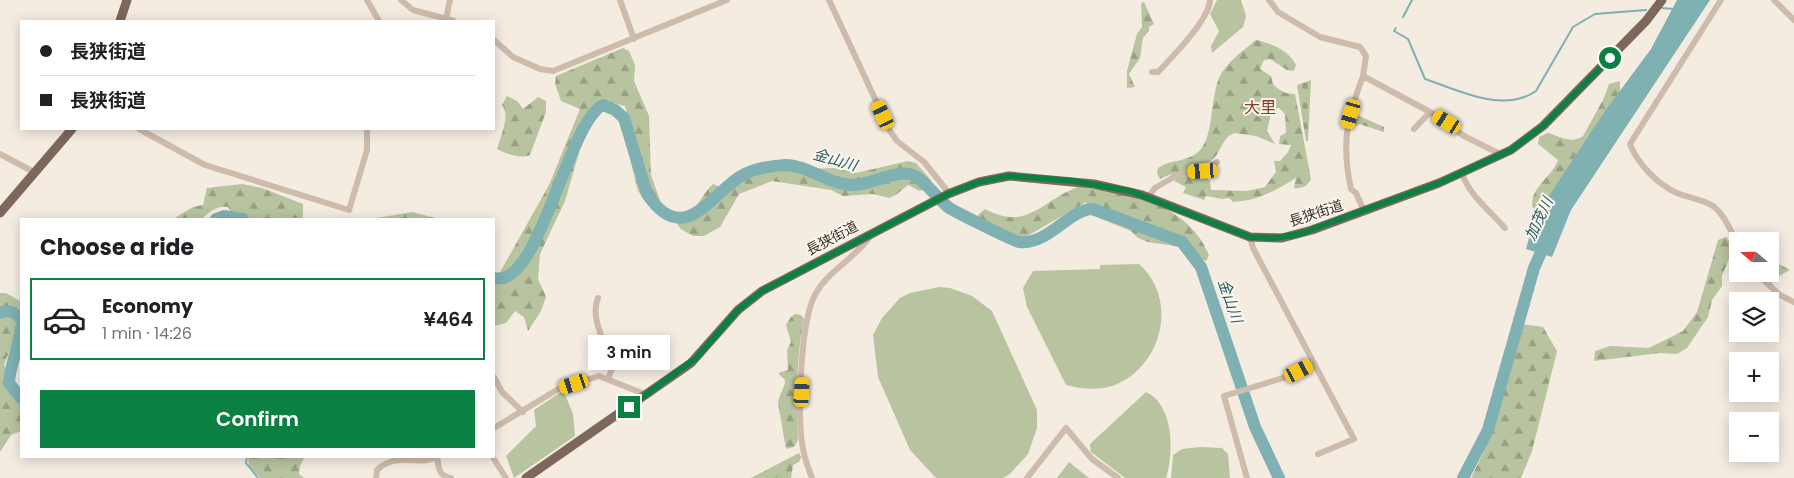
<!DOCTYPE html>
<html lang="en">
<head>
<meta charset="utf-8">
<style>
  :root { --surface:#fff; --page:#f6f6f6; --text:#202124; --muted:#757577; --line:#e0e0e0; --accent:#0b8043 }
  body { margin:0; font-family:Poppins,"Noto Sans JP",sans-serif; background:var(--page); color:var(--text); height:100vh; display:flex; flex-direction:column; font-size:19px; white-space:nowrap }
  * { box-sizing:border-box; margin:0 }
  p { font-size:16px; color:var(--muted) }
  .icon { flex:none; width:28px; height:28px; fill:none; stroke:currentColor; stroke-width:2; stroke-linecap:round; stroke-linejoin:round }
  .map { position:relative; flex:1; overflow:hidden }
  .panel { position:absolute; left:20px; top:218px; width:475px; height:240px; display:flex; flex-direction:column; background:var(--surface); border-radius:0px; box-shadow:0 2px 12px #0003 }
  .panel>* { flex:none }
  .top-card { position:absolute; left:20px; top:20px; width:475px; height:110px; border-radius:0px; box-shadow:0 2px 12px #0003; display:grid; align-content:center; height:110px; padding:0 20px; background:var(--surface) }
  .needle { width:32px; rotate:290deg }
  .buttons { position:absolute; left:1729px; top:232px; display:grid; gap:10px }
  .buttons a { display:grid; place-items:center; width:50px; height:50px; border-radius:0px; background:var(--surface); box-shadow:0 2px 12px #0003; font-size:25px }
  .end { position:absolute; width:22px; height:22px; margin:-11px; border:6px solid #0b8043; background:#fff; box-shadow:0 0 0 2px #fff }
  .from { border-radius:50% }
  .bubble { position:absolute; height:35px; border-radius:0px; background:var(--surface); box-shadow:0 2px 12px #0003; font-size:16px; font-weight:600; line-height:35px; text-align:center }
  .car { position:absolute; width:15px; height:30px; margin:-15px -8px; border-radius:6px; box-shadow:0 0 4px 1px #0007; background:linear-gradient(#f5c518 24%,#345 0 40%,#f5c518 0 76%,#345 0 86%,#f5c518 0) }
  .top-card b { display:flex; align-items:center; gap:18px; height:48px; font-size:19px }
  .top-card b+b { border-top:1px solid var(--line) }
  .top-card i { width:12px; height:12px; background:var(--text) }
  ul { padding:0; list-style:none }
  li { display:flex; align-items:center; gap:15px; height:82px; margin:0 10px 8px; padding:0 10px; border:2px solid transparent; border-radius:0px }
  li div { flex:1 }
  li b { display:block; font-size:19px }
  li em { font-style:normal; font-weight:600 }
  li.active { border-color:var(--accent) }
  li>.icon { width:45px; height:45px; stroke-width:1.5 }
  h2 { padding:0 20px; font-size:22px; line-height:60px }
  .cta { display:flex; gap:10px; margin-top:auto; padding:10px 20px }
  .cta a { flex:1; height:58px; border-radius:0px; background:var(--accent); color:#fff; font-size:20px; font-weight:600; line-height:58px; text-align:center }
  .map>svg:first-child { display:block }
  .green { fill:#b8c4a0 }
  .forest { fill:url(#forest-firs) }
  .cemetery { fill:url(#cemetery-stones) }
  .water { fill:#7fb0b2 }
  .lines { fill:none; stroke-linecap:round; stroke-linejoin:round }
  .stream { stroke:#7fb0b2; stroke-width:2 }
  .river { stroke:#7fb0b2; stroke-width:12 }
  .minor { stroke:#cdbbac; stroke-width:6 }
  .major { stroke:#7d675c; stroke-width:9 }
  .route { stroke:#0b8043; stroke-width:6 }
  .labels { text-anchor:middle; stroke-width:4; stroke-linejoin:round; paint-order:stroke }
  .street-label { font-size:14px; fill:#3b302b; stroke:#fbf5ee }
  .water-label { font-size:15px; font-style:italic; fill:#1f5a5e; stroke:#fbf5ee }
  .quarter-label { font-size:16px; fill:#8c3b22; stroke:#fbf5ee }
</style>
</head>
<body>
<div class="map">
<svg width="1794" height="478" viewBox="0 0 1794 478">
  <defs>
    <pattern id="forest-firs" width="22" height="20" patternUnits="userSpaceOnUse" patternTransform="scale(1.25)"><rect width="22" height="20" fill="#b8c4a0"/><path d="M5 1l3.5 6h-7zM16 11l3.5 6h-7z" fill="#97a083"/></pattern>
    <pattern id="cemetery-stones" width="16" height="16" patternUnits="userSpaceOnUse" patternTransform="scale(1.25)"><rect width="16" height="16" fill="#b8c4a0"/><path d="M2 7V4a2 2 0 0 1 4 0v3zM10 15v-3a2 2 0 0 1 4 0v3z" fill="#97a083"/></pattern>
  </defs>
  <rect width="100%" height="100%" fill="#f4ebe1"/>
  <!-- green -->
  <path class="green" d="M1217,0h24l5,16 -3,11 -31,26 -1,-7 8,-15 -9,-17z
    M1139,264c40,35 23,102 -24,121 -17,6 -33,4 -49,0l-39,-78 -4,-19 10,-17 67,-2v-4z
    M939,287l11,1 22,8 20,15 45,99v18l-9,26 -18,20 -7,4h-67l-26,-28 -32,-73 -5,-42 9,-17 18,-20 10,-5z
    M561,392h3l9,22 2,22 -61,42 -8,-22 30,-30 -2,-16z
    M1146,392c28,13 28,60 20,86h-41l-34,-26 -1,-8z
    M1200,447l22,1 6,6 2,24h-59l2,-23 9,-6z
    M1069,462l20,16h-32z"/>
  <!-- forest -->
  <path class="forest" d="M1144,2l10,22 -5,3v4l-6,7 -3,20 -11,16 6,13 -8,1v-17l10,-37 5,-7 -1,-24z
    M1256,40c15,3 33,10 40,25l-2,6 -7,-1 -17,-11 -6,1 -4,9 11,7 2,8c7,7 12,10 22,10l16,85c-3,7 -9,10 -17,9l2,-10c-21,13 -39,23 -63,24l-4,-4 -7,1 -16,-3 -2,4 -21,-7 3,-6 -12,-6 4,-4 26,-2 6,6 1,9 36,1 18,-4 11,-15 -2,-11h6l8,-9 3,-7 -12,-1 1,-8 6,-3 -1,-19 -6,-6 -7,1 -5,22 8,13 -19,-8 -22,-3c-13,6 -13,20 -22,27 -16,11 -35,10 -52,19l-3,-5 1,-6c12,-9 30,-5 42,-18 14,-15 10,-54 20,-74 7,-14 24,-26 36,-36z
    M623,48l6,3 6,14 -1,16 15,35 2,59 11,31 -14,-2 -10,-13 -11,-44 3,-23 -5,-18 -12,-3 -26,22 -22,76 -25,53 -2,25 8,18 -5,14 -13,20 -4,-14 -9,-6 -9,12 -12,3v-53l5,1 50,-89 31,-76 -19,-8 -6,-17 1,-8z
    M1620,81v15l-71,117 -15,-1c-9,-22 18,-34 24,-52l-20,-16 1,-7 9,-4c13,4 23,11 35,3l21,-38 5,-14z
    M507,96l10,5 6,8 15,-12 8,4v11l-16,43c-9,4 -24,-1 -33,-6 3,-12 14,-33 5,-44z
    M787,159l16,4 5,14 4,-8 22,-1 22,5 52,-12 8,2 15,17 -1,5 -10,6 -12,-6 -12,10 -7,3 -16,-4 -30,2 -12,-6 -59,-9 -33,13 -19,33 -16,9h-11l-12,-7 -6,-8c6,-7 14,-8 20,-14 7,-8 10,-16 18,-23l8,3c23,-16 38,-23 66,-28z
    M242,184l20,4 41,16v15h-72v-7l-3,-5c-11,-1 -18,4 -26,12h-29l20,-12 10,-2 4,-17z
    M1078,187c49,3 111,18 131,68l-3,6 -6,-2 -10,-11 -42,-6 -10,-4 -7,-7 -42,-17 -3,-12 -62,36 -12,-1 -32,-18 -2,-4 7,-6c43,23 57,-9 93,-22z
    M412,212l27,7h-68z
    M1726,237l8,10 -12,29v10l-10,14 -4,17 -21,31 -10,6 -17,-1 -66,8 1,-10 15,-5 39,2 34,-17 14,-19 21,-72z
    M0,293h6l14,8 -1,26 -15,38 10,20 7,7v39l-10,4 -11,17z
    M795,314l6,1 3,4c-8,40 -8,81 -6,121l-4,7 -8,2 -8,-46c1,-10 7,-14 7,-23l-7,-7 10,-3 -1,-20 4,-8 -5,-17 5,-8z
    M1522,324l21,3 14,24 -25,100 -11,27h-50l14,-29z
    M799,453l2,4 -2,5 -6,3 -2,13h-40z
    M248,456h57l-5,10 -1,8 5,4h-44l-11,-12z"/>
  <!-- cemetery -->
  <path class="cemetery" d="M1311,80l-3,61h-2l-9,-56z
    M1353,113l31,14v5l-25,-8 -3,2 -6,-2z
    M1770,259l20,11 -11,6 -8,8 -11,-10h10z"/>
  <!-- water -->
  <path class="water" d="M1677,0h33l-139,210 -19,47 -26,-8 9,-32 70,-106 46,-62z"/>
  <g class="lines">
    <!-- stream -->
    <path class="stream" d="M1662,8l11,1
      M1403,17l9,-17
      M1396,28l-2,3 14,8 17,40c33,11 78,35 111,12l37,-64 22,-13 51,-4
      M247,456l-1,7 12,15"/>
    <!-- river -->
    <path class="river" d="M216,219l8,-3 19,3
      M494,278c45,12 73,-155 109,-173l12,5 9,8 23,76c35,52 60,6 91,-16 13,-9 31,-12 47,-13 23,0 44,20 68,20 19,0 47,-18 62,-9 12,7 22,22 33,31 5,4 66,34 71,35 30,3 50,-33 74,-33l89,33 19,25 54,160 24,51
      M0,313c10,-4 14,-1 21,6
      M21,328c-2,19 -11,36 -12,55l12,15
      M1463,478l25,-48 46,-162 13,-29"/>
    <!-- minor -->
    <path class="minor" d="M367,0l12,21
      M401,0l12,10 41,11
      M620,0l14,39
      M829,0l61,131 7,10 27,21 25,31
      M1269,0l9,12 42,25 40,10 6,9 -3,20 67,36 34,24 38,19
      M1721,0l-91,144c7,19 28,41 47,49 11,5 26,6 36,13 12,9 18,26 25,39
      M1774,0l20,20
      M446,19l4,-19
      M494,40l19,17 27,12 13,2 174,-71
      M1152,72h6c15,-16 51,-52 52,-72
      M1363,76c-16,43 -22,66 -12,113l5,4 8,18
      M139,129l66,36 144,45 18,-60v-21
      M1414,129l16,-17
      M0,154l34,18
      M1462,173c6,21 29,39 43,55
      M1148,197l7,-9 22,-13 26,-4 14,-9
      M1250,237l3,11 101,191 -36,15
      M1757,274l23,21 14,7
      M598,298c-9,20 9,48 15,68l-5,13
      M494,377l8,15 21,20
      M494,428l66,-40 39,-12 48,19
      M492,456l14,22
      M437,458c3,13 1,17 14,20
      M376,478l1,-8c21,-20 41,-2 62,-14
      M812,478c-4,-10 -7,-19 -9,-29 -6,-32 -3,-129 13,-156 13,-23 40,-35 55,-58
      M1027,478l39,-50 26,31 26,19
      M1247,478l-23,-82 59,-18 30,-15"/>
    <!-- major -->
    <path class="major" d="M120,21l7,-21
      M0,213l72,-84
      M526,478l165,-115 47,-53 24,-19 186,-97 31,-12 30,-6 85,8 48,11 108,42 32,1 30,-8 127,-47 72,-33 32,-24 103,-105 16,-21"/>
  </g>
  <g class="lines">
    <!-- route -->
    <path class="route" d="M629,407l67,-49 42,-48 24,-19 186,-97 31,-12 30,-6 65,5 56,10 120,46 25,1 24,-4 140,-51 72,-33 32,-24 67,-68"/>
  </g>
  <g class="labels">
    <!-- street labels -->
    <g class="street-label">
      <text transform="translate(1316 213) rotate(-18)" y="5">長狭街道</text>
      <text transform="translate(832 238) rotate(-28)" y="5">長狭街道</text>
    </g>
    <!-- water labels -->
    <g class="water-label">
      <text transform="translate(835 160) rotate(16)" y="5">金山川</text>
      <text transform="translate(1539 219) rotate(-65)" y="5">加茂川</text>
      <text transform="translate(1230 301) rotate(71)" y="5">金山川</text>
    </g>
    <!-- quarter labels -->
    <g class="quarter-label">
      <text x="1260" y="113">大里</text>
    </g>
  </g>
</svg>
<div class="buttons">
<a><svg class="needle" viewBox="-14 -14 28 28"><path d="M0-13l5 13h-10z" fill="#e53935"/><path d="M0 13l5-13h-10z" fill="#757577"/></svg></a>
<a><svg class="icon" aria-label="layers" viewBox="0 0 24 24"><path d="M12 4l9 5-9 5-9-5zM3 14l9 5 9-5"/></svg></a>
<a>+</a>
<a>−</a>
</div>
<i class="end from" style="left:1610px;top:58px"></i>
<i class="end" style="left:629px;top:407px"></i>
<div class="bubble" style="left:588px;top:335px;width:82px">3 min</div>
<i class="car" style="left:1351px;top:114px;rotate:196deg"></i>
<i class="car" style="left:883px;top:115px;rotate:335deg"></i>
<i class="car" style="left:1447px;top:122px;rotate:301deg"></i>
<i class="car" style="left:1203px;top:171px;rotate:267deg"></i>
<i class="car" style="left:1299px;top:371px;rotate:63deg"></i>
<i class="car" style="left:574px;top:384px;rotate:252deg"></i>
<i class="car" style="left:802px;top:392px;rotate:3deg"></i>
<div class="top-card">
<b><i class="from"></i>長狭街道</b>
<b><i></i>長狭街道</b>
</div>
<section class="panel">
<h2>Choose a ride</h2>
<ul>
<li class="active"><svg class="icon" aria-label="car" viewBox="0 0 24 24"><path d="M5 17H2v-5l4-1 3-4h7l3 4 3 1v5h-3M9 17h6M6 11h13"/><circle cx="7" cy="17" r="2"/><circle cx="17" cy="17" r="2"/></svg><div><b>Economy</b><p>1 min · 14:26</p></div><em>¥464</em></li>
</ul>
<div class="cta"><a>Confirm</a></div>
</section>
</div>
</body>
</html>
